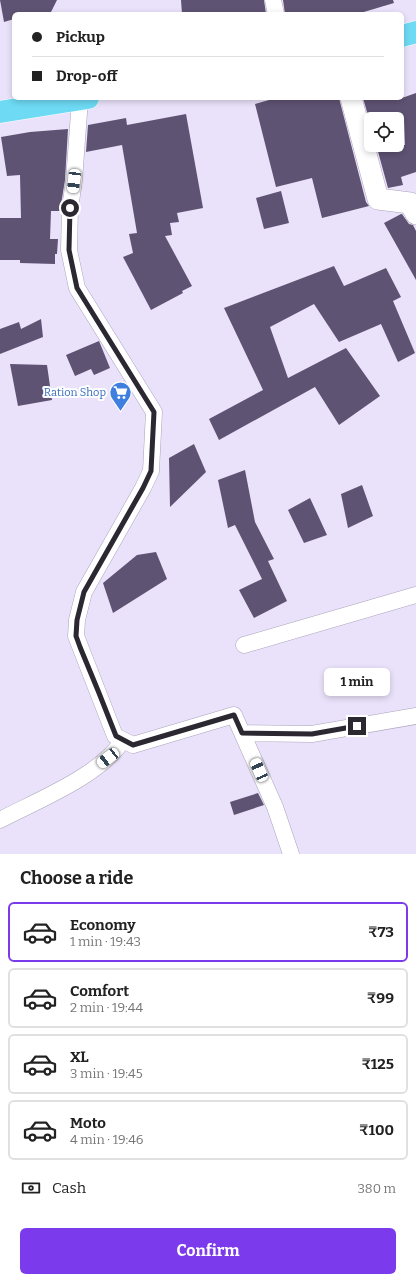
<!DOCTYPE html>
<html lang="en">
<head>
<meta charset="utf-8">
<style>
  :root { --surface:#fff; --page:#f6f6f6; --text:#222; --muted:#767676; --line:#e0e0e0; --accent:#7c3aed }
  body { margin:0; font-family:Bitter,serif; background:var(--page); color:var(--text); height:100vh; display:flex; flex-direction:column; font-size:15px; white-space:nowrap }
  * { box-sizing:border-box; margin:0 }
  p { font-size:13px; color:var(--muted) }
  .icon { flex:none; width:22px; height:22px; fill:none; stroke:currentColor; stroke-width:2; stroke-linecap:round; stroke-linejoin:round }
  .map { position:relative; height:854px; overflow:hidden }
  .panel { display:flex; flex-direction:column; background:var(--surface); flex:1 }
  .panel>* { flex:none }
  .top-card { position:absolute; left:12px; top:12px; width:392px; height:88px; border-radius:6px; box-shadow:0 2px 6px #0003; display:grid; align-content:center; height:88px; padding:0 20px; background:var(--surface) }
  .buttons { position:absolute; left:364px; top:112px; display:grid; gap:8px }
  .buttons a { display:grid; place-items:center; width:40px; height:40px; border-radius:6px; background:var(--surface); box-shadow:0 2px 6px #0003; font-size:20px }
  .end { position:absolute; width:18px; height:18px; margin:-9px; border:5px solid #2b2831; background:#fff; box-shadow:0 0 0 2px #fff }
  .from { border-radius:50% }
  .bubble { position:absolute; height:28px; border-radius:6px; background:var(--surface); box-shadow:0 2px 6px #0003; font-size:13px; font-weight:700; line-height:28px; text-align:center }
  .car { position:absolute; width:12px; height:24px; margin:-12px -6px; border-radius:5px; box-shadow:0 0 3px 1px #0007; background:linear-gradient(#fff 24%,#345 0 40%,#fff 0 76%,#345 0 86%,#fff 0) }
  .top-card b { display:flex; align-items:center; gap:14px; height:38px; font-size:15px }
  .top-card b+b { border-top:1px solid var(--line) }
  .top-card i { width:10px; height:10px; background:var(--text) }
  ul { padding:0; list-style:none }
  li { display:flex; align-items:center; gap:12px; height:60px; margin:0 8px 6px; padding:0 12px; border:2px solid var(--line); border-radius:6px }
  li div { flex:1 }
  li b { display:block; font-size:15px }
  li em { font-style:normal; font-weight:700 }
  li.current { border-color:var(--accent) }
  li>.icon { width:36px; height:36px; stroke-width:1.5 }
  h2 { padding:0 20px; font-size:18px; line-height:48px }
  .pay { display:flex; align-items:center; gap:10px; height:44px; padding:0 20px; font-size:15px }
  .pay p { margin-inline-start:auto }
  .button { display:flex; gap:8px; margin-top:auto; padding:8px 20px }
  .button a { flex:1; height:46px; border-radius:6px; background:var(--accent); color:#fff; font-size:16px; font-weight:700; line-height:46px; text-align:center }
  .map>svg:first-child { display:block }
  .building { fill:#5f5373 }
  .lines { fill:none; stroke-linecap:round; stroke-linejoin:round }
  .minor-casing { stroke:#aba3ba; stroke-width:17 }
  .tertiary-casing { stroke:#aba3ba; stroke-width:22 }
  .trunk-casing { stroke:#fff; stroke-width:23 }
  .minor { stroke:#fff; stroke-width:16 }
  .tertiary { stroke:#fff; stroke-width:21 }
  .trunk { stroke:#6edaf4; stroke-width:22 }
  .route { stroke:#2b2831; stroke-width:5 }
  .labels { text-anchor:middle; stroke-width:4; stroke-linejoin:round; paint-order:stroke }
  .shop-label { font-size:11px; fill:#366cbe; stroke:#fff; text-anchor:end }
</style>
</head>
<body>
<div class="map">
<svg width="416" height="854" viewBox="0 0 416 854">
  <rect width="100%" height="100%" fill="#eae2fa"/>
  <!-- building -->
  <path class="building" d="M0,0h57l-7,14h-36v5l-10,3z
    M181,0h83l2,14h-84z
    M283,0h110l1,3 -37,11h-72z
    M416,93v79l-15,5 2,8 -15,3 -11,-40 10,-3h18l-1,-26h-33v7l-8,-28h39z
    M269,98h70l27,104 3,4 -47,12 -10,-40 -36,9 -21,-83 14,-4z
    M186,114l17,94 -26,5 2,9 -9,1 2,12 -7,1 27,50 -10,5 1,2 -32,17 -28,-53 10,-4 -4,-19 8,-1 -15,-88 -36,7 2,-27 38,-7 1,7z
    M68,129l-3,51 -5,31h-9l-1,28h8l-1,15h-2v10l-35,-1v-3h-20v-42h21l-1,-43 -13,1 -6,-39 29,-5z
    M281,191l8,32 -25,6 -8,-31z
    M401,214h1l7,10 4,1 3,6v49l-32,-57z
    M334,266l10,20 42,-18 15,29 -8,4 22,52 -17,9 -17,-38 -42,18 -25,-38 -44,23 18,51 58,-30 34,48 -41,29 -24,-38 -96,53 -10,-21 54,-29 -39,-82z
    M41,319l2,18 -43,17v-25l19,-7 2,7z
    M99,341l11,27 -16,7 -3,-6 -16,7 -9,-21z
    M10,364l37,1 5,35 -34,6z
    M194,444l12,28 -36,35 -1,-49z
    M245,470l10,52 19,37 -6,2 19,40 -33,17 -15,-28 23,-11 -27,-54 -7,3 -10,-48z
    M362,485l11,31 -25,12 -7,-34z
    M310,498l17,37 -23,8 -16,-33z
    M156,552l11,27 -54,34 -10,-30 34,-28z
    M258,793l6,12 -30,10 -4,-13z"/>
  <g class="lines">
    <defs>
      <path id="minor" d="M273,0l3,14
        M80,99l-6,82 -4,27 -1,42 8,38 77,124 -3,59 -8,17 -59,104 -7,28 -1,16 39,100 18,9 101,-30 41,92 16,47
        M244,645l172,-50
        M242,733l70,1 104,-18
        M0,820c38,-20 100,-44 123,-80"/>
      <path id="tertiary" d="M351,98l27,101 32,4 6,11"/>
      <path id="trunk" d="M402,36l14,-4
        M0,112l88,-14"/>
    </defs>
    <!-- minor casing -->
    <use href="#minor" class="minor-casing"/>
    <!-- tertiary casing -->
    <use href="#tertiary" class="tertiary-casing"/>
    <!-- trunk casing -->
    <use href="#trunk" class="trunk-casing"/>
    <!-- minor -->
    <use href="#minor" class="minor"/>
    <!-- tertiary -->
    <use href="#tertiary" class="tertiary"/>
    <!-- trunk -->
    <use href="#trunk" class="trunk"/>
  </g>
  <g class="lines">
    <!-- route -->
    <path class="route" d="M70,208l-1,42 8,38 77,124 -3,59 -8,17 -59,104 -7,28 -1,16 4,11 19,46 17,43 17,9 101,-30 8,18 70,1 45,-8"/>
  </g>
  <!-- icons -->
  <defs>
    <symbol id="supermarket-pin" viewBox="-11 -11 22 30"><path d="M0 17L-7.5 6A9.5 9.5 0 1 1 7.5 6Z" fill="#3f7fe0" stroke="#fff"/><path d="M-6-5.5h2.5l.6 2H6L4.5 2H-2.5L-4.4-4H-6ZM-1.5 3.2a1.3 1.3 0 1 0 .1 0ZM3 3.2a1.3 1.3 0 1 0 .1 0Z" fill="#fff"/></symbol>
  </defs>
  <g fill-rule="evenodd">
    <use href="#supermarket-pin" x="108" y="380" width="25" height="34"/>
  </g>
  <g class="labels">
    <!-- shop labels -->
    <g class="shop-label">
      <text x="106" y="396">Ration Shop</text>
    </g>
  </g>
</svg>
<div class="buttons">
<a><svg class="icon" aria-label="locate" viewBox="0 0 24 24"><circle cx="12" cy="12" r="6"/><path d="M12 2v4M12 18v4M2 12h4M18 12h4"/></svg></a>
</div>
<i class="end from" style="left:70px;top:208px"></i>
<i class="end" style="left:357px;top:726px"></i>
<div class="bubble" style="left:324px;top:668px;width:66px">1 min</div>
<i class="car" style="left:74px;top:181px;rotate:187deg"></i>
<i class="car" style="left:108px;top:758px;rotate:232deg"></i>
<i class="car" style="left:259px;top:770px;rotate:336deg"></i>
<div class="top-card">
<b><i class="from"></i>Pickup</b>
<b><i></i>Drop-off</b>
</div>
</div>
<section class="panel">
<h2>Choose a ride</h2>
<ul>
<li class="current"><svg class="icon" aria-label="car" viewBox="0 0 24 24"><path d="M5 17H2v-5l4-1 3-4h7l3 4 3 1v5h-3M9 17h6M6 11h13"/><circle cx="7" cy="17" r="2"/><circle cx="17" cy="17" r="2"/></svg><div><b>Economy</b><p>1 min · 19:43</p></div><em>₹73</em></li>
<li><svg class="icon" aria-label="car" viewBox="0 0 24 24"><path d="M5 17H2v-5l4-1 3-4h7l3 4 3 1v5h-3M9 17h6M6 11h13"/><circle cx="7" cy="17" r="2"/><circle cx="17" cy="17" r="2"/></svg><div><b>Comfort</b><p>2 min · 19:44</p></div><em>₹99</em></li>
<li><svg class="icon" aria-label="car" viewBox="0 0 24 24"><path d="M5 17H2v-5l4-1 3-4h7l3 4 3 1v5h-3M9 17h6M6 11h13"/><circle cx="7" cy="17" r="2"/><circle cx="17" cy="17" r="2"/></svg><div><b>XL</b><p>3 min · 19:45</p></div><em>₹125</em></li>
<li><svg class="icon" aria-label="car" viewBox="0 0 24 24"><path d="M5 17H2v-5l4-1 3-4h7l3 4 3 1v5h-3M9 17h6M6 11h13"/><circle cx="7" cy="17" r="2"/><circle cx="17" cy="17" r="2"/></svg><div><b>Moto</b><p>4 min · 19:46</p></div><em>₹100</em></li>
</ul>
<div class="pay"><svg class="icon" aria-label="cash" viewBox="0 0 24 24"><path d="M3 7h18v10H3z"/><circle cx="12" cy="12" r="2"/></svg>Cash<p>380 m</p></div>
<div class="button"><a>Confirm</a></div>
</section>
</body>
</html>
